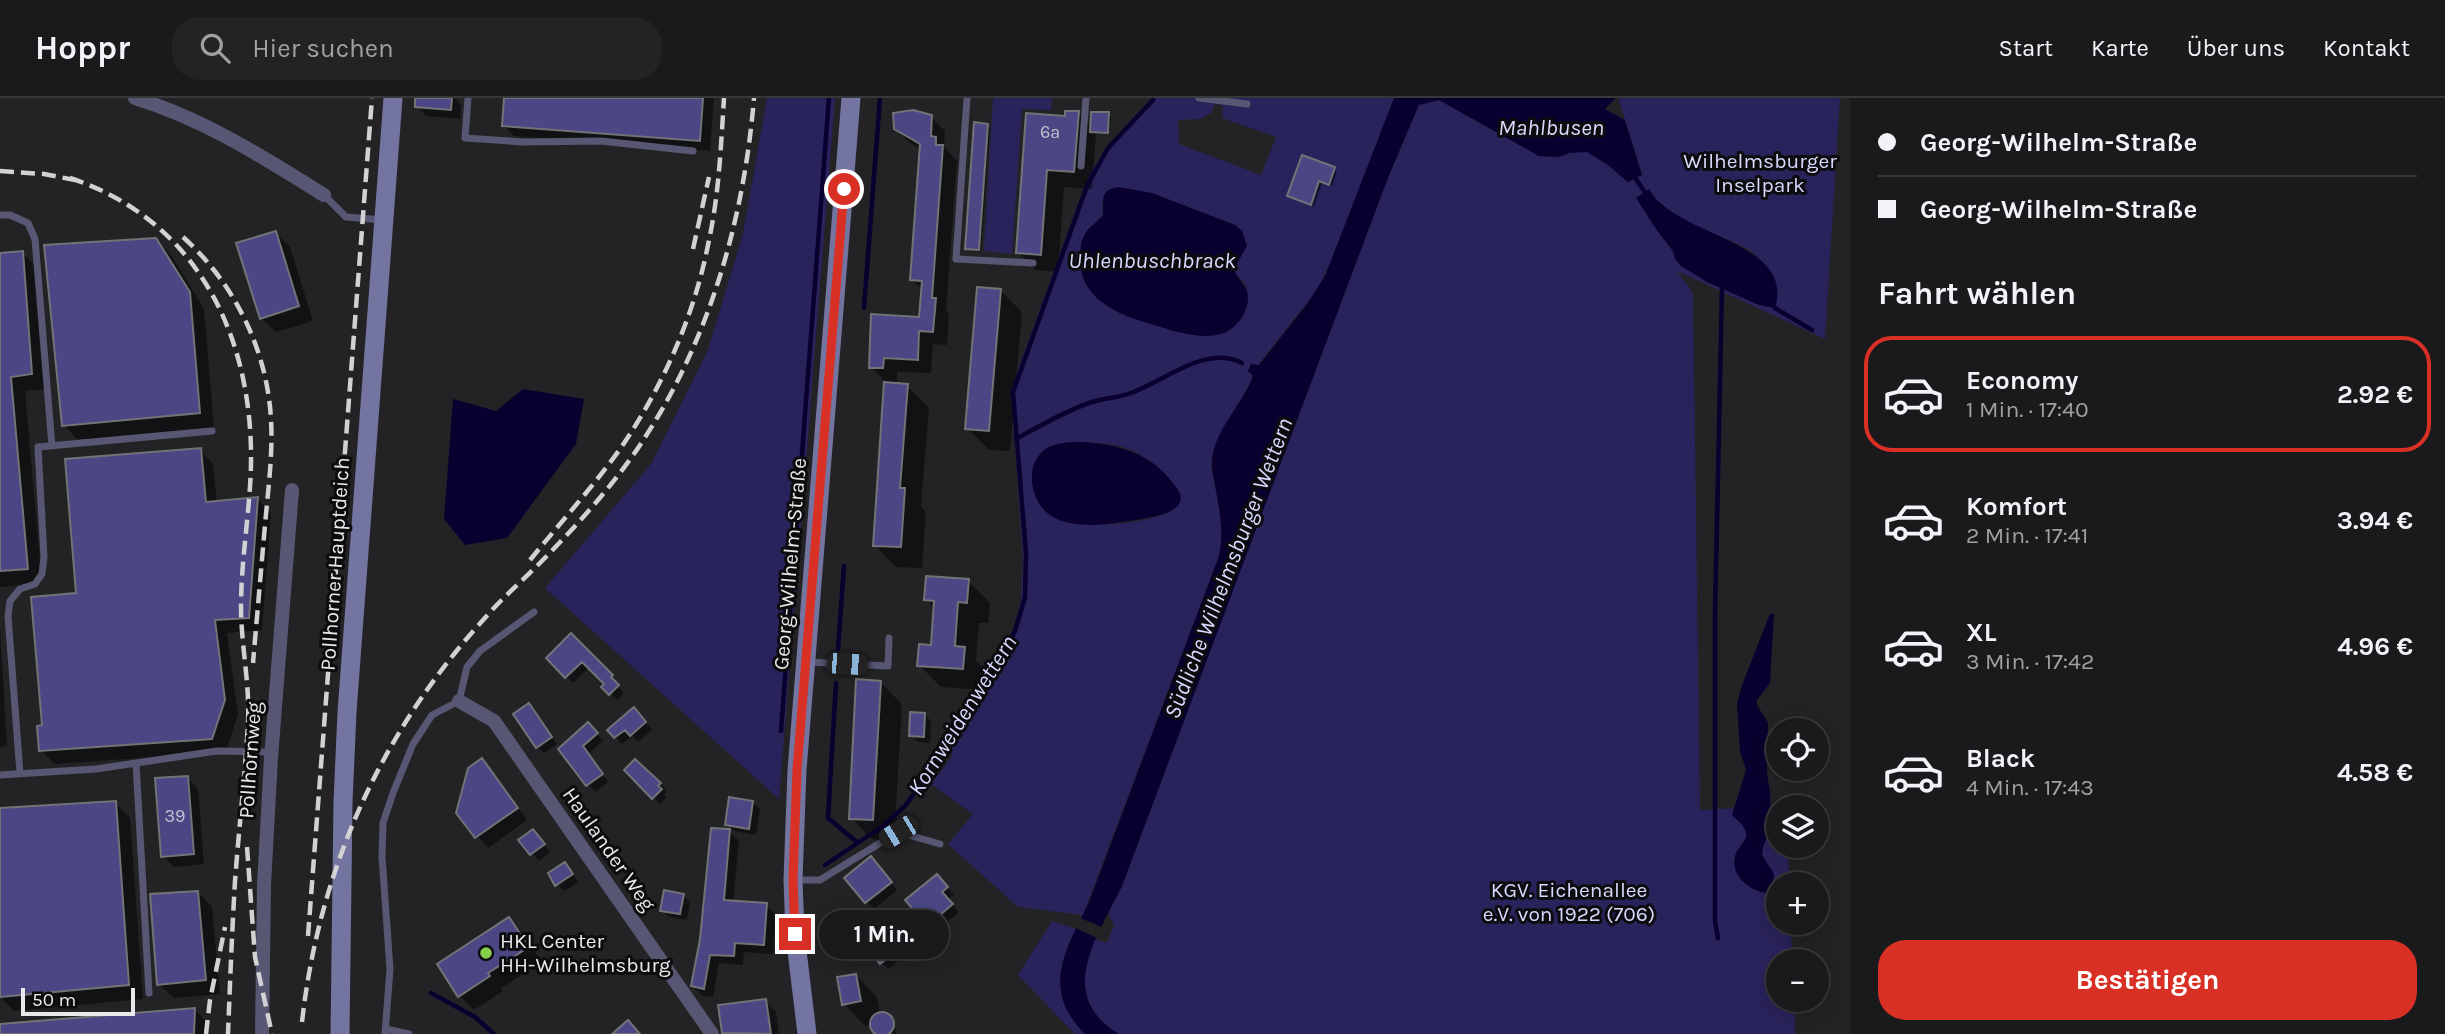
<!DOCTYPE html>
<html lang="de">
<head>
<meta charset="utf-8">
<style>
  :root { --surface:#1a1a1c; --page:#232325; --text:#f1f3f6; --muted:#9fa1a3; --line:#38383b; --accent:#d93025 }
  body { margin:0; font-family:Karla,sans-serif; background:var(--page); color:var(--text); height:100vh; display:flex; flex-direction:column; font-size:26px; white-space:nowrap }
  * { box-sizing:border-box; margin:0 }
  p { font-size:23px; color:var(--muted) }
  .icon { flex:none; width:38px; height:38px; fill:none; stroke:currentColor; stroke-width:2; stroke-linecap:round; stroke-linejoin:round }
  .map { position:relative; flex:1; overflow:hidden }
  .sheet { display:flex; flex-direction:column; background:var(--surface); width:595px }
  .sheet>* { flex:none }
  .hud { display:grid; align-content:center; height:154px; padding:0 28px; background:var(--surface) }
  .fabs { position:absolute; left:1766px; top:620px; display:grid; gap:14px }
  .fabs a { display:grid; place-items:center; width:63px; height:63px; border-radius:50%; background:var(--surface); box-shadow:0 4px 18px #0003,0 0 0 2px var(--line); font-size:35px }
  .scale { position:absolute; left:21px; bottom:18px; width:114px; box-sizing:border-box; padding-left:7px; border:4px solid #e9e9eb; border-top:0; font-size:19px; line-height:24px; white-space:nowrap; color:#e9e9eb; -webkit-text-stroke:5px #0c0c0e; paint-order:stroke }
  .end { position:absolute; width:32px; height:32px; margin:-16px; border:9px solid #d93025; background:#fff; box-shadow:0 0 0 4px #fff }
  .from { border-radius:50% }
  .bubble { position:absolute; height:49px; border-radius:24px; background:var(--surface); box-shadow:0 4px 18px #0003,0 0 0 2px var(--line); font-size:23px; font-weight:700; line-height:49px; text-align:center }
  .car { position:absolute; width:21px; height:42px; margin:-21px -10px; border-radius:9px; box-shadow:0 0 5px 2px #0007; background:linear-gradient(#222 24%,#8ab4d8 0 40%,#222 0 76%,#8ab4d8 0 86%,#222 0) }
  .hud b { display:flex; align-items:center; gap:24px; height:66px; font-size:26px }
  .hud b+b { border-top:2px solid var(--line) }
  .hud i { width:18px; height:18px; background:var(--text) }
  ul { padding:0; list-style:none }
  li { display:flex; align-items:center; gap:21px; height:116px; margin:0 14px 10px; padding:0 14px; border:4px solid transparent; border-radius:28px }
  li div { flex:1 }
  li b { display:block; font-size:26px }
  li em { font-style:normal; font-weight:700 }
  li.active { border-color:var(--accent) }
  li>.icon { width:63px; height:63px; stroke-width:1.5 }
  h2 { padding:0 28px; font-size:32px; line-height:84px }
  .action { display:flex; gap:14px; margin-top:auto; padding:14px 28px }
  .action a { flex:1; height:80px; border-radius:28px; background:var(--accent); color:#fff; font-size:28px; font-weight:700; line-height:80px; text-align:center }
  header { display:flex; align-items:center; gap:42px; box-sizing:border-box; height:98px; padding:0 35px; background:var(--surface); border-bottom:2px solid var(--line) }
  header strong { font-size:33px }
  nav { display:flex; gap:38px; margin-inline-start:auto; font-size:24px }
  .search { width:490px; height:63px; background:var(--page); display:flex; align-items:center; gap:18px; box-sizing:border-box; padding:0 24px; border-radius:28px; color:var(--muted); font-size:26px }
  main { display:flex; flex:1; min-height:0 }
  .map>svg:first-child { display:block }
  .green { fill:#29235b; fill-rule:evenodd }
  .water { fill:#0a002f }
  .pier { fill:#232326 }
  .shadow { fill:#0007 }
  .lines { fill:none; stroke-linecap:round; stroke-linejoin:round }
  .stream { stroke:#0a002f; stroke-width:4.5 }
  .building { fill:#4a4784; stroke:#727376; stroke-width:2 }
  .lane { stroke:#575773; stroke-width:7 }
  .street { stroke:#575773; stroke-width:14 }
  .secondary { stroke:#7474a0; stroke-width:19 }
  .rail { stroke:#d2d2d5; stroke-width:4.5; stroke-dasharray:14 7; stroke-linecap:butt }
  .route { stroke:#d93025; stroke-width:9 }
  .poi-dot { fill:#86cf4b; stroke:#0c0c0e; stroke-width:2.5 }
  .labels { text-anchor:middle; stroke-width:6; stroke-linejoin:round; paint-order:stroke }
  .number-label { font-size:18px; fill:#c1c0d1 }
  .park-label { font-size:21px; fill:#d7d9fe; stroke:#0c0c0e }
  .street-label { font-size:21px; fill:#e9e9eb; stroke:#0c0c0e }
  .poi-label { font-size:21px; fill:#e9e9eb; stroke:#0c0c0e; text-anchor:start }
  .water-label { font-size:23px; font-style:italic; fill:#d8d9fe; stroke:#0c0c0e }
</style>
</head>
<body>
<header>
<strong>Hoppr</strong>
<div class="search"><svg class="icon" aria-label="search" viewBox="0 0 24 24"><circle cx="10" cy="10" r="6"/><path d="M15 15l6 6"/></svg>Hier suchen</div>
<nav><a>Start</a><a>Karte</a><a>Über uns</a><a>Kontakt</a></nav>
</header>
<main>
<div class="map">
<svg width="1850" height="936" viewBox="0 0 1850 936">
  <rect width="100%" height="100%" fill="#232326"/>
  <!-- green -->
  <path class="green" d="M767,0h68l-56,701 -234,-211 106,-124 57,-114 35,-116z
    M993,0h59l-1,12 -29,-1 -10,145 -28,-3z
    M1155,0h280l104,58 20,1 10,-4 18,-2 21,14 20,17 14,-8 -24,-76h222l-15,241 -148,-68 16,22 7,517 86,-4 -8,1v38h10l1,39h-11v38h13l1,39h-14v38h16l1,35h-676c-37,-22 -43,-57 -24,-95l12,4 7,-18 -6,-12 14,-27 267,-711 19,-43 -77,129 -14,29 -59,75h-7l-3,6 5,4c-10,28 -32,50 -40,78 -4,12 1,26 3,38 4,21 8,44 3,65l-136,359 -65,-8 -70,-63 25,-30 -42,-30 22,-29 -10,-7 67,-112 6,-13 5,-23 2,-42 -12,-169 78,-215 19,-26zM1215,5l8,3 -1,12 54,19 -15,38 -82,-31 -1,-24 22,-1 11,-6zM1649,91c21,37 67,41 100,61 12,7 20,23 28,33l-18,22 -52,-23 -34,-31 -17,-22zM1102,102l79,4 54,21 7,6 5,15 -10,17 -2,9 12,15 -45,48 -29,-4 -55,-18 -22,-91 7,-7zM1084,344c12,1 27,1 39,5 25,9 53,29 57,56 -24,24 -93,25 -124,16l6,-76z
    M1052,823l24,8c-21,40 -23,70 9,105h-10l-57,-59z"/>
  <!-- water -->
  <path class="water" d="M1394,0h224l24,77 -14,7 -20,-17 -21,-13 -18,1 -10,4 -20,-1 -100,-56 -20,5 -30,70 -267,711c-24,50 -68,109 -3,148h-34c-45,-44 -19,-85 4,-132l130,-346c5,-21 1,-44 -3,-65 -2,-13 -6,-25 -3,-38 6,-28 30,-50 40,-77l-5,-5 3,-7 8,1 48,-61 18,-28z
    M1118,89l34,6 83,32 7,6 5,15 -10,17 -2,9c5,11 14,14 13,28 -1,13 -11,28 -24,33 -19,7 -45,0 -63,-6 -35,-10 -80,-23 -81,-67 0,-8 0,-18 5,-26 4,-8 13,-12 18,-19 1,-14 -4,-25 15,-28z
    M1649,91c26,48 147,51 126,119l-16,-3 -52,-23 -26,-16 -6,-7 -2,-8 -17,-22 -20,-31z
    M523,291l61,10 -8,45 -69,94 -42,7 -21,-26 9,-120 43,12z
    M1084,344c36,3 66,11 89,41 4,5 10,12 7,19 -5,12 -28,15 -38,17 -28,4 -59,11 -85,0 -26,-10 -36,-55 -10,-71 10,-6 25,-6 37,-6z
    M1770,516h4l-4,69 -13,17v5l11,18 -1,50 3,19 1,36 -8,19 -1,8 12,19 -1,9 -6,10c-17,-2 -37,-17 -32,-37 2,-7 9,-13 11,-19 2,-9 -9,-17 -14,-22l14,-45 -6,-19 -3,-47 5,-19z"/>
  <!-- pier -->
  <path class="pier" d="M1616,0h2l7,22 -20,-11z
    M1078,819l26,11 -5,11 -25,-12z"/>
  <!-- shadow -->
  <path class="shadow" d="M417,0h38l6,7 -1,14 -34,-3 -9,-10z
    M505,0h209l-4,53 -196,-15 -11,-11z
    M1078,15l14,14 16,-13 3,3 -1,14h-14v3l14,1 -14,-1 -4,55 -28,-2 -6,85 -22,-2 -18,-18 10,-137 39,3z
    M931,19l14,14 -1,16 13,14 -11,150 3,3 -2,31 -14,-1 -2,29 -34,-1v10h-8v3l18,1 22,22 -8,98 5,6 -4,56 -26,-1 -21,-22 11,-163 -15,-15 50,-48 2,-29 -11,-10 10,-130 -12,-7 -15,-14z
    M987,27l3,3 -9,124 -11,-1 -3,-3z
    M1334,71l3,3 -5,14 -10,-3 -8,24 -25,-11z
    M275,135l15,14 23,74 -37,11 -15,-14z
    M156,142l15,15 33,54 10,118 -136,13 -14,-15z
    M22,155l15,14 8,122 -20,2 17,192 -42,4v-332z
    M1000,192l22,22 -12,139 -21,-1 -22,-22z
    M200,352l13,14 4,39 41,-4 13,14 -9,117 -35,3 11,81 -12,38 -172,12 -13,-14 3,-23 33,-132z
    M968,483l22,22 -2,20h-9l-3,38 10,9 -2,20 -43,-3 -22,-22 13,-18 3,-38 -9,-10z
    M0,529l7,119 -7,1z
    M571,538l47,47 -2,2 8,8 -7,7 -13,-13 2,-3 -16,-17 -17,16 -25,-25z
    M880,584l22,22 -8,137 -22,-2 -21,-21z
    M529,607l28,39 -13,9 -7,-7z
    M924,616l7,7 -1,22 -12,-1 -7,-7z
    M640,618l12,14 -14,12 -6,-6 -10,8 -13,-14z
    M595,633l8,10 -15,13 20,28 -13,10 -35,-43z
    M482,662l10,11 35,49 -39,28 -30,-36z
    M642,667l25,26 -3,3 3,3 -7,7 -34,-34z
    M188,680l10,11 6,75 -30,3 -11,-11z
    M753,704l7,7 -4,26 -22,-4 -7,-7z
    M115,705l15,15 13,181 -129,12 -14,-14v-187z
    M729,733l10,10 -6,62 33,2 10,10 -3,39 -29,-2 -1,13 -24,-2 -6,34 -10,-1 -10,-9 9,-48z
    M539,740l11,14 -11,9 -18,-21z
    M565,767l14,17 -15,9 -7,-7z
    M877,767l20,25 -23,19 -28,-31z
    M944,785l10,12 -6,4 11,13 -24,20 -7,-7z
    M198,794l14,15 8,87 -46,4 -15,-14z
    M683,797l7,7 -3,18 -18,-3 -7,-7z
    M508,821l15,14 19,29 -41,26 2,3 -29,19 -14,-14z
    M891,827l21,25 -24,19 -6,-7z
    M856,877l21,22 3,17 3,-1 9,6 4,15h-20l-5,-9 -6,1 -21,-22z
    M765,903l11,11 3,22h-53l-2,-2z
    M195,912l10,10 -1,14h3h-207v-9z"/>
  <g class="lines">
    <!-- stream -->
    <path class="stream" d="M1636,81l8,12
      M864,210l16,-210
      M1775,210l37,22
      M1016,341c24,-13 47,-27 73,-36 14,-5 29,-5 42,-10 34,-12 75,-49 111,-30
      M838,551l6,-83
      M836,585l-8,135 30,25
      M781,633l48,-633
      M825,767l58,-39 22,-20 28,-38 64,-101 18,-36 10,-34 1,-44 -13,-161 74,-206 21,-38 45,-48
      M1718,840l-3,-16v-308l7,-326
      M431,895l44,24 19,17"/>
  </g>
  <!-- building -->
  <path class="building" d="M415,0h37l-1,12 -36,-3z
    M504,0h199l-3,43 -198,-15z
    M913,12l19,5 -1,21 5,1v8h7l-11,153h4l-3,34 -14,-1 -1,29 -34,-2 -1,10h-14l2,-54 48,3 3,-36 -12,-1 10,-136 -26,-15 -1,-16z
    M1065,13h14l-5,61 -27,-2 -6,85 -25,-2 10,-140 39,3z
    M1091,14h18l-1,21 -18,-1z
    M974,24l14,2 -9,126 -14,-1z
    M1302,57l33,12 -6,18 -10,-4 -8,24 -24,-9z
    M276,133l23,75 -39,13 -24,-76z
    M156,140l34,54 10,121 -138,13 -18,-181z
    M23,153l9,123 -21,3 17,192 -28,2v-318z
    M977,189l24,2 -12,142 -24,-2z
    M884,284l24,2 -8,104h5l-4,59 -28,-1z
    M201,350l5,54 52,-5 -9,121 -34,2 10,80 -13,39 -173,12 -2,-25 5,-1 -11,-128 45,-4 -11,-134z
    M926,478l43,3 -2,24 -9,-1 -3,44 10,1 -2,22 -46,-3 2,-22 12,1 3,-44 -10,-1z
    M571,535l42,42 -2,2 8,8 -10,10 -8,-8 3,-3 -22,-22 -17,16 -19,-20z
    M856,581l25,2 -8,139 -24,-1z
    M529,605l23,34 -16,11 -23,-34z
    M634,609l12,15 -16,14 -5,-6 -11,8 -7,-8z
    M910,614l15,1 -1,24 -15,-1z
    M588,624l10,11 -15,13 20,28 -17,12 -28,-37z
    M482,660l36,50 -43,30 -19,-25 12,-45z
    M635,661l26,24 -3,3 4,3 -10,10 -28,-29z
    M188,678l6,78 -33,3 -6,-79z
    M729,699l24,4 -4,28 -24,-4z
    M116,703l13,184 -129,12v-189z
    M711,730l19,1 -6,71 43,3 -3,42 -29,-2 -1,13 -24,-1 -6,34 -13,-3 9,-47z
    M533,731l12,15 -15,11 -12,-15z
    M871,758l21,26 -27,21 -21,-25z
    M565,764l8,12 -18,12 -7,-13z
    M937,776l11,13 -6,5 11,12 -26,22 -22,-26z
    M664,792l20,4 -4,20 -20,-3z
    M198,793l8,89 -49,5 -7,-91z
    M884,818l22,26 -26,22 -21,-27z
    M509,819l20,30 -41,26 2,3 -32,21 -21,-33z
    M856,876l5,27 -19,4 -5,-28z
    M766,901l5,35 -49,-1 -4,-28z
    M195,910l-1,26h-194v-10z
    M870 926a12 12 0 1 1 24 0a12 12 0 1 1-24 0Z
    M628,922l12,14h-28z"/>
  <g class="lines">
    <!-- lane -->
    <path class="lane" d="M468,0l-3,40 58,4 78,-1 92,10
      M967,0l-11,161 77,4
      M1199,0l48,6
      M1081,68l5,-68
      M324,97l22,22 37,3
      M0,117h10l18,8 7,16 17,207
      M809,564l79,4 1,-28
      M136,665l13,230
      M20,675l-12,-157 2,-15 10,-12 15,-5 7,-10 2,-17 -6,-110 174,-16
      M0,677l96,-6 121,-18 54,1
      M794,782h26l78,-48 42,12
      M386,931l23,5
      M385,936l5,-65 -8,-112 1,-34 10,-30 20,-49 19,-29 27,-14 8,-34 13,-16 54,-39"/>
    <!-- street -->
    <path class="street" d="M135,0c69,21 128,59 189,97
      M459,603l35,20 218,313
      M262,936l2,-149 7,-127 21,-268"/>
    <!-- secondary -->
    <path class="secondary" d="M340,936l3,-232 4,-90 46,-614
      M807,936l-12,-100 -2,-54 4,-110 54,-672"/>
    <!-- rail -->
    <path class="rail" d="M0,73l44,3 36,7
      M70,80c127,42 183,158 181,286 -1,48 -10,95 -10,143 0,38 9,77 7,116 -3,53 -9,105 -13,158 -3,51 -5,102 -7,153
      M183,139c52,47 84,113 88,182 2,36 -3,71 -6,106 -4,46 -8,92 -12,138
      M693,151l16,-72
      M530,462c30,-37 63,-73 90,-111 43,-62 75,-135 89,-209 10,-46 12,-95 15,-142
      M247,749l8,110 17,77
      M308,838l64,-838
      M302,924c17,-152 79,-290 182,-403 17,-20 37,-37 56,-56 37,-38 73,-77 102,-121 68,-103 102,-223 112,-344
      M206,936l4,-34 15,-73"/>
  </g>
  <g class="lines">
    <!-- route -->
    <path class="route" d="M795,836l-2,-54 4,-110 47,-581"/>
  </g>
  <!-- markers -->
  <circle class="poi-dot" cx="486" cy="855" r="7"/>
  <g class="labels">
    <!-- number labels -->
    <g class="number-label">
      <text x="1050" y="40">6a</text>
      <text x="175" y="724">39</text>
    </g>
    <!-- park labels -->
    <g class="park-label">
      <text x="1760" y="70">Wilhelmsburger<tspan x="1760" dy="24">Inselpark</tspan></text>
      <text x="1569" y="799">KGV. Eichenallee<tspan x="1569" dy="24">e.V. von 1922 (706)</tspan></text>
    </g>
    <!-- street labels -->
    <g class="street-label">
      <text transform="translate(335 466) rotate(-86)" y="7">Pollhorner Hauptdeich</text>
      <text transform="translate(790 466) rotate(-85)" y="7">Georg-Wilhelm-Straße</text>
      <text transform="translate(250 662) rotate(-86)" y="7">Pollhornweg</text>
      <text transform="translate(609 751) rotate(55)" y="7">Haulander Weg</text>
    </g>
    <!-- poi labels -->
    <g class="poi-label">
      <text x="500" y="850">HKL Center<tspan x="500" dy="24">HH-Wilhelmsburg</tspan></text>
    </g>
    <!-- water labels -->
    <g class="water-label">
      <text x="1551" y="37">Mahlbusen</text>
      <text x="1152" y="170">Uhlenbuschbrack</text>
      <text transform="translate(1228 470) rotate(-69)" y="8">Südliche Wilhelmsburger Wettern</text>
      <text transform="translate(962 617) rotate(-58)" y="8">Kornweidenwettern</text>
    </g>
  </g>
</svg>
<div class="fabs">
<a><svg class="icon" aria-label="locate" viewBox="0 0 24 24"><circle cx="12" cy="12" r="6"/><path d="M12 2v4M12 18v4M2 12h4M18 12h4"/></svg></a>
<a><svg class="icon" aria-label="layers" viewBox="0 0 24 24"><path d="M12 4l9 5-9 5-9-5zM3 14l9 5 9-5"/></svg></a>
<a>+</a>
<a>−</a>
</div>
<div class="scale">50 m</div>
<i class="end from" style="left:844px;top:91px"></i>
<i class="end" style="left:795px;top:836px"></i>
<div class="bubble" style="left:819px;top:812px;width:130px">1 Min.</div>
<i class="car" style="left:847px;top:566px;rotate:93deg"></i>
<i class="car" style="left:898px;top:734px;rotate:239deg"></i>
</div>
<section class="sheet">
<div class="hud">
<b><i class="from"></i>Georg-Wilhelm-Straße</b>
<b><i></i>Georg-Wilhelm-Straße</b>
</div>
<h2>Fahrt wählen</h2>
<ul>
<li class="active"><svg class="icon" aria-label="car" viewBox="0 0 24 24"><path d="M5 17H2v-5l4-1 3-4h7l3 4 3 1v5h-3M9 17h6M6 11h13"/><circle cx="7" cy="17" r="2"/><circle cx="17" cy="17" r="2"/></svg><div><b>Economy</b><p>1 Min. · 17:40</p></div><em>2.92 €</em></li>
<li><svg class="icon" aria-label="car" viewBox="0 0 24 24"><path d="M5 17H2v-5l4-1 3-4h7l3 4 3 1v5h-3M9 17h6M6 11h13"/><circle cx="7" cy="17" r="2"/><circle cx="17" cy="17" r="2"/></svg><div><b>Komfort</b><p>2 Min. · 17:41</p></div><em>3.94 €</em></li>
<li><svg class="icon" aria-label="car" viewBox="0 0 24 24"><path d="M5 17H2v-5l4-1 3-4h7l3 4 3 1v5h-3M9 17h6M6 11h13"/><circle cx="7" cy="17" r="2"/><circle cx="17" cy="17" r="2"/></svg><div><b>XL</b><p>3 Min. · 17:42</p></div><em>4.96 €</em></li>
<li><svg class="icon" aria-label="car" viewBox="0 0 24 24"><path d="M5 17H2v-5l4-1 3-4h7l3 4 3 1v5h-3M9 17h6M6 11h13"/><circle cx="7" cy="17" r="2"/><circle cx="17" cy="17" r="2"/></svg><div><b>Black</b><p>4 Min. · 17:43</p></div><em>4.58 €</em></li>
</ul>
<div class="action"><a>Bestätigen</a></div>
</section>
</main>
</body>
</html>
